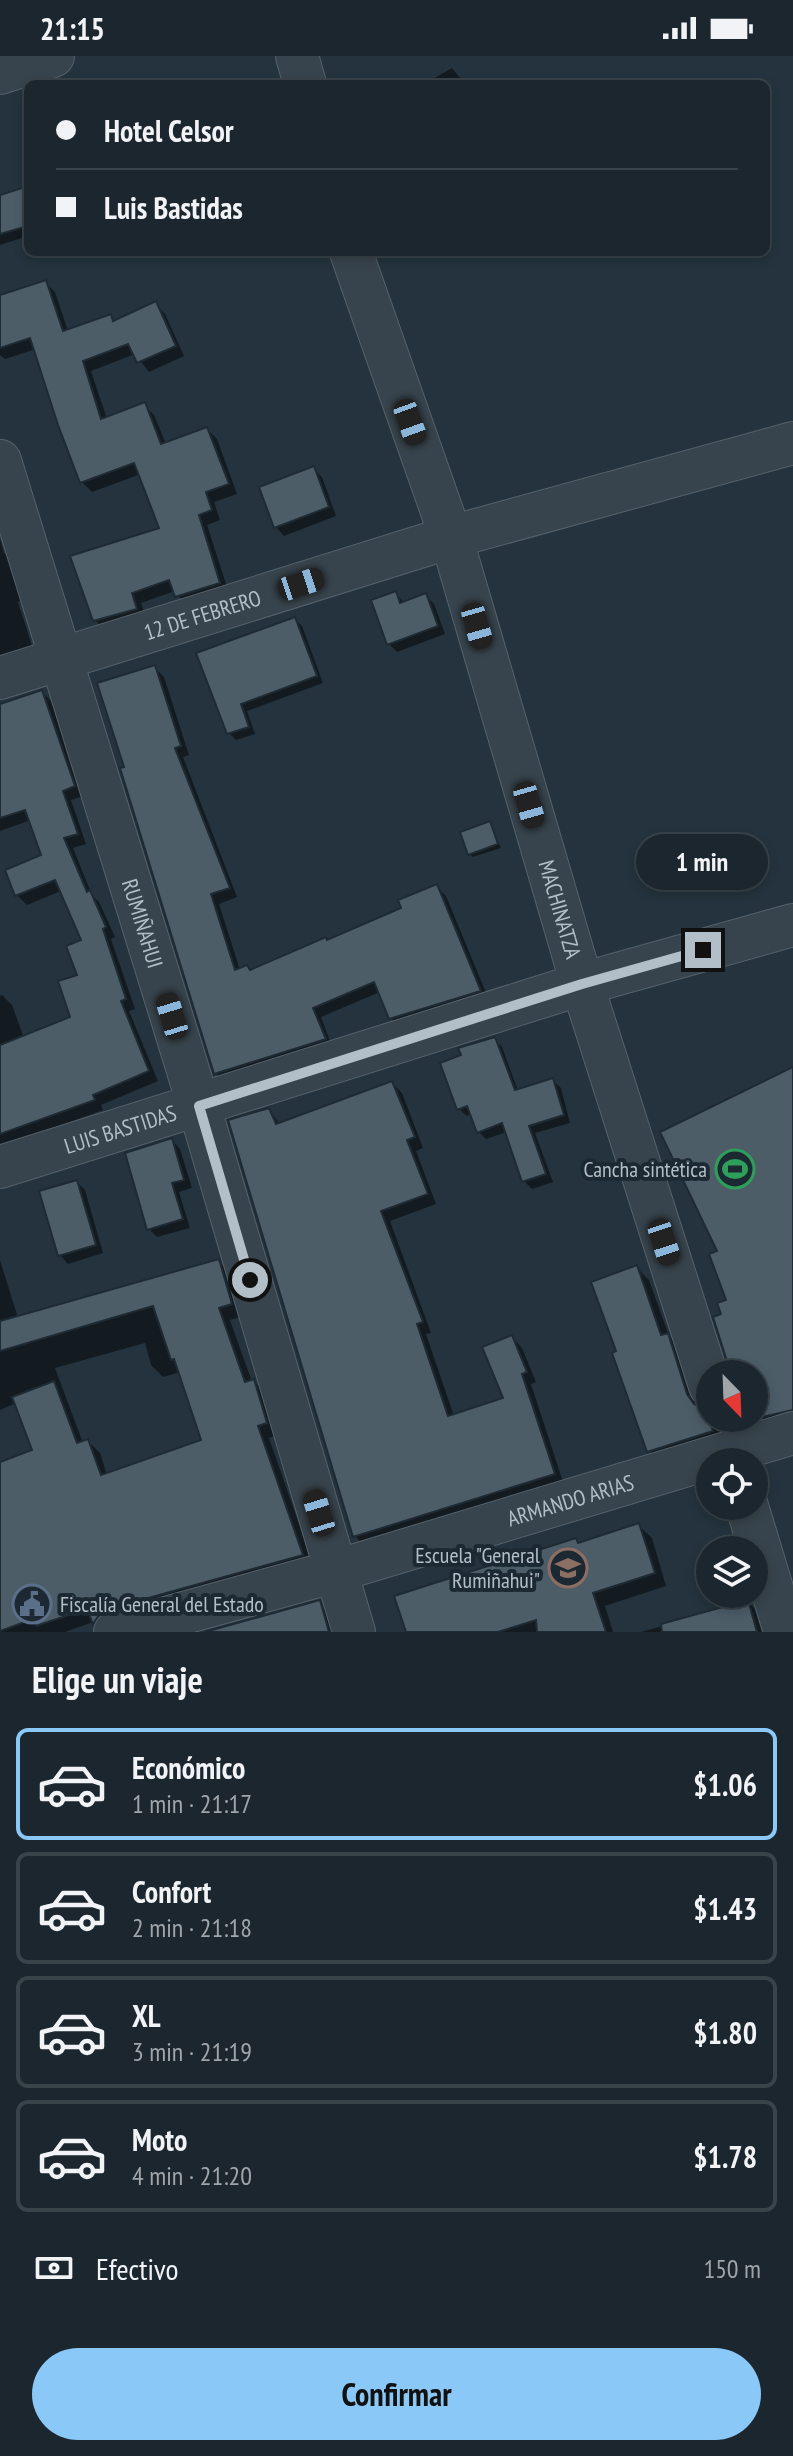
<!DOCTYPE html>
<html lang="es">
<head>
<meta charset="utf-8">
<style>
  :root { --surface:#1b262e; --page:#242e36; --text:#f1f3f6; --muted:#a0a5aa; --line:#39434a; --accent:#8ac8f7 }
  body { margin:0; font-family:"PT Sans Narrow",sans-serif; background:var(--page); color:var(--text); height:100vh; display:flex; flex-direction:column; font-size:30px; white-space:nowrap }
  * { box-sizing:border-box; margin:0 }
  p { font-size:26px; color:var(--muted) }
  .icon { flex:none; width:44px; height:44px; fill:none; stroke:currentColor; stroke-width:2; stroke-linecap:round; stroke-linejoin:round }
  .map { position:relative; height:1576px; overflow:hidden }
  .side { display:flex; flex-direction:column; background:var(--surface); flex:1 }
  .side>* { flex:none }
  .hud { position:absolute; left:24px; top:24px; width:746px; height:176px; border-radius:12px; box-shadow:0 4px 12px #0003,0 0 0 2px var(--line); display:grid; align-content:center; height:176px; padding:0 32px; background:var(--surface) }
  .needle { width:52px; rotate:157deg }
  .controls { position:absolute; left:696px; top:1304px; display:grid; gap:16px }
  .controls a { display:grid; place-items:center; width:72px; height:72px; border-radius:50%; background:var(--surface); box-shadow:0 4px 12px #0003,0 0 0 2px var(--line); font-size:40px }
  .end { position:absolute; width:36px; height:36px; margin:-18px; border:10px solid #b3bfc8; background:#111; box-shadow:0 0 0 4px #111 }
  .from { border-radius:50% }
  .bubble { position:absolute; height:56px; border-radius:28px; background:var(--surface); box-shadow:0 4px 12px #0003,0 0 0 2px var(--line); font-size:26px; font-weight:600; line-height:56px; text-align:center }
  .car { position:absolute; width:24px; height:48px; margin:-24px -12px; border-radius:10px; box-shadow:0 0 6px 2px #0007; background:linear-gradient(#222 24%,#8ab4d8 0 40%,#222 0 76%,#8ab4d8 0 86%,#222 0) }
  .hud b { display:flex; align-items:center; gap:28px; height:76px; font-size:30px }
  .hud b+b { border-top:2px solid var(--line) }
  .hud i { width:20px; height:20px; background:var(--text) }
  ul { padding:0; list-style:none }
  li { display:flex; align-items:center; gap:24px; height:112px; margin:0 16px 12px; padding:0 16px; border:4px solid var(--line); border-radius:12px }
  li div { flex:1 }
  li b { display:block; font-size:30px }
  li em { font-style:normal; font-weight:600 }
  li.active { border-color:var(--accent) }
  li>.icon { width:72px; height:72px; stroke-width:1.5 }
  h2 { padding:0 32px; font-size:36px; line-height:96px }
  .pay { display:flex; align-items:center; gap:20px; height:88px; padding:0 32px; font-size:30px }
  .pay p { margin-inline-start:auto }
  .cta { display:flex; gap:16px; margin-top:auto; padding:16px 32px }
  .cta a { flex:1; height:92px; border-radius:48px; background:var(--accent); color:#111; font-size:32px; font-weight:600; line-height:92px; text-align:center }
  .status { display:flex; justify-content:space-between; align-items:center; height:56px; padding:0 40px; background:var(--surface); direction:ltr }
  .status svg { height:22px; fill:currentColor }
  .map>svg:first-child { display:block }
  .shadow { fill:#0007; fill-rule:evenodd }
  .building { fill:#4c5d68; stroke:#1f2b34; stroke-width:2 }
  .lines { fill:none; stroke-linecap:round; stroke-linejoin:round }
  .minor-casing { stroke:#56626b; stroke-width:44 }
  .minor { stroke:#38444d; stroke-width:42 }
  .route { stroke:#b3bfc8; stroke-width:10 }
  .labels { text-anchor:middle; stroke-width:8; stroke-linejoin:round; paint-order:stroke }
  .street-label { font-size:22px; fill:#b3bfc8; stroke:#1d2932 }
  .poi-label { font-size:22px; fill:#b3bfc8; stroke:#1d2932; text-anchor:end }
</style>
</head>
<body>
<div class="status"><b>21:15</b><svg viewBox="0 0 49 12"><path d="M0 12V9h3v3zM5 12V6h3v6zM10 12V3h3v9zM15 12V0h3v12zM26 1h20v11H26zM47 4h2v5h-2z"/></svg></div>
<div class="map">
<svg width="793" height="1576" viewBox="0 0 793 1576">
  <rect width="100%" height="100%" fill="#24333d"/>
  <!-- shadow -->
  <path class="shadow" d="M452,12l13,16h-41z
    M28,132v48l-28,9v-48z
    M45,226l10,10 13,39 42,-15 6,6 40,-18 9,10 19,42 -35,16 -14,-18 -44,17 16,48 37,-14 10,10 12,29 41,-15 10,10 20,55 -23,8 6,18 -13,5 22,68 -42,13 -12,-15 -34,12 5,15 -41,12 -10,-10 66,-91 -20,-55 -49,18 -10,-10 -23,-58 -23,-75 -31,10 -5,-4v-58z
    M313,413l9,8 14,39 -52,20 -8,-9 -15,-39z
    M0,483l4,14 8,7 11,40 -5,2 16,50 -34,11z
    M395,538l10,9 21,-7 8,8 11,30 -48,18 -8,-8z
    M295,563l7,7 21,57 -76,28 8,23 -19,6 -7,-7 -30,-79z
    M154,611l10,10 25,78 -6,2 54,140 -18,7 21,66 11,2 77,-31 75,-32 34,-22 9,9 43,104 -89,28 -9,-10 -11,-26 -59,25 12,32 -108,34 -9,-10 -94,-304 4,-1z
    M42,636l10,10 32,94 -13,4 15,44 -13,4 19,47 7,7 16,35 -4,2 24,70 -6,2 29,70 -57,24 2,5 -103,37v-151l2,-1 10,10 12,33 49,-20 11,-77 -23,-50 -34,14 -10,-10 26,-39 -12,-36 -31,11v-125z
    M490,768l11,24 -28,9 -4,-3z
    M494,983l8,8 16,44 35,-10 8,7 9,35 -35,10 18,49 -21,7 -8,-8 -17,-49 -21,7 -7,-7 -7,-18 -5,2 -8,-7 5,-53z
    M793,1013v355l-131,39 -13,-12 -31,-98 18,-86 13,13 20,56 11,12 19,60 11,3v7h44v-44h-21l-9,-59 5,-14 -9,-49z
    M392,1027l10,10 21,55 -7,3 20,53 -46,17 41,112 -5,1 28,82 52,-17 6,-62 10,11 14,34 -5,2 33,101 -199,62 -10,-11 -86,-426 12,15z
    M172,1084l8,9 12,39 -13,4 11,36 -33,9 -8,-8z
    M77,1126l8,8 18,63 -35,11 -8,-9z
    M0,1204l18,58 200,-57 12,12 13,43 -13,4 22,62h2l12,11 12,42 -9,3 45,129 -211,65 -10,-10 -28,10h-65v-168l35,-13 -19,-48 -16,7zM145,1287l6,22 12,12 18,-5 23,70 -97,33 -7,-22 -12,-12 -5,2 -28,-75z
    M638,1469l14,13 14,48 -61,20 8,26h-205l167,-92 5,4z
    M748,1546l13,13 5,17h-125z
    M319,1547l11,11 6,18h-123z"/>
  <!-- building -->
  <path class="building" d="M28,130v40l-28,8v-39z
    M46,224l17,51 48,-17 2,7 43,-20 20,45 -39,17 -9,-19 -45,17 18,58 44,-17 16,42 46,-17 22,57 -23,8 6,18 -13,5 21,68 -45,14 -6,-17 -37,13 5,16 -44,12 -23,-65 89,-28 -25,-65 -54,20 -22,-58 -28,-87 -30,10v-53z
    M314,410l15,41 -55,21 -15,-41z
    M396,535l4,12 26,-10 12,33 -51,19 -16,-45z
    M295,561l22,59 -76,28 8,23 -22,7 -31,-81z
    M155,609l26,81 -6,2 55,140 -19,6 24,76 12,-5 3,5 76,-33 1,3 74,-32 -3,-8 39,-16 44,107 -92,28 -15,-37 -61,26 13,31 -112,35 -94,-306 4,-1 -27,-84z
    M42,634l33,96 -12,5 15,43 -14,4 23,54 3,-2 16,37 -3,2 23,70 -5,2 28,70 -56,24 2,5 -95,34v-89l70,-28 -12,-36 19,-6 -11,-29 15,-6 -26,-60 -40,16 -10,-26 36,-15 -16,-45 -25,8v-114z
    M490,765l8,23 -30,11 -8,-23z
    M495,981l20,53 38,-12 11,37 -35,11 17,48 -24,8 -20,-59 -25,10 -10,-27 -10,4 -17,-47 21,-8 -3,-7z
    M793,1011v343l-35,8 -4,-12v-32h-23l-18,-57 8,-3 -4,-11 9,-3 -17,-46 8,-3 -57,-119z
    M392,1025l23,56 -8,3 21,54 -47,17 42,111 -6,2 31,92 55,-18 -21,-51 30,-12 15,37 -5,2 33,100 -202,63 -125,-417 41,-12 7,16z
    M172,1082l12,42 -12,3 11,36 -36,11 -22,-77z
    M77,1124l19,65 -38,11 -19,-65z
    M219,1203l13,45 -13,4 26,74 9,-3 13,44 -9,3 45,129 -194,54 -10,6 -6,9 -6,-15 -51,17 -3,-7 -33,12v-169l32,-12 -20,-53 42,-16 23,62 11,-4 13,36 100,-35 -27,-81 -3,1 -18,-54 -153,45v-30z
    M637,1209l24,70 7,-2 19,61 7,10 11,5 8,22 -66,21 -35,-99 4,-2 -25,-69z
    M639,1467l16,50 -62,20 13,39h-69l-1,-12 -38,12h-92l-12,-36 182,-58 2,5z
    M320,1544l9,32h-124z
    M748,1544l9,32h-95l-1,-8z"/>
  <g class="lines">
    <defs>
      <g id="minor">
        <path d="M297,0l8,28"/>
        <path d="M0,17l53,-17"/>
        <path id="s1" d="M351,196l100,285 131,447 128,402"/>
        <path id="s2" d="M0,405l199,645 155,526"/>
        <path id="s3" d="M0,622l451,-141 342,-94"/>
        <path id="s4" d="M0,1111l582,-183 211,-59"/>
        <path d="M747,1450l38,126"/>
        <path id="s5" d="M115,1576l221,-61 457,-138"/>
      </g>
    </defs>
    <!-- minor casing -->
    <use href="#minor" class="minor-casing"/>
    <!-- minor -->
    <use href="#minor" class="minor"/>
  </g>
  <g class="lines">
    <!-- route -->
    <path class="route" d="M250,1224l-51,-174 383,-122 121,-34"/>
  </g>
  <!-- icons -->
  <defs>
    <symbol id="stadium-ring" viewBox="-11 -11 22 22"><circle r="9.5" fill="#1d2932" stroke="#2e9e5b" stroke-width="1.5"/><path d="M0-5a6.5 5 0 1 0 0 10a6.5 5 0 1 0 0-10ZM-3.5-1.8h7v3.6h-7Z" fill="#2e9e5b"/></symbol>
    <symbol id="school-ring" viewBox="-11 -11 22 22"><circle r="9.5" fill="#1d2932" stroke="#8d6e63" stroke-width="1.5"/><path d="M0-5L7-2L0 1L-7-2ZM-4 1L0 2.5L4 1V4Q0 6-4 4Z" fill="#8d6e63"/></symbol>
    <symbol id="civic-ring" viewBox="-11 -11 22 22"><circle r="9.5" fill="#1d2932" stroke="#5c6f8a" stroke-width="1.5"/><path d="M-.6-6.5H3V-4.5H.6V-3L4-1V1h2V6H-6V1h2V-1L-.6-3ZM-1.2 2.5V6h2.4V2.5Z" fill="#5c6f8a"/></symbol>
  </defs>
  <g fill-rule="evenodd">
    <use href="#stadium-ring" x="713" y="1091" width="44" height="44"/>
    <use href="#school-ring" x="546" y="1490" width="44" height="44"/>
    <use href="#civic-ring" x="10" y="1526" width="44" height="44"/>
  </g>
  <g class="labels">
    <!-- street labels -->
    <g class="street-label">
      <text dy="8" stroke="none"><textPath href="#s3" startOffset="212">12 DE FEBRERO</textPath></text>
      <text dy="8" stroke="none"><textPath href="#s1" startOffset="690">MACHINATZA</textPath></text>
      <text dy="8" stroke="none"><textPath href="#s2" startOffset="484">RUMIÑAHUI</textPath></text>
      <text dy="8" stroke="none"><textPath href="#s4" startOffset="126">LUIS BASTIDAS</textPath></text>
      <text dy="8" stroke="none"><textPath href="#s5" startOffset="474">ARMANDO ARIAS</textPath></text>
    </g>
    <!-- poi labels -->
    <g class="poi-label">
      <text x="707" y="1121">Cancha sintética</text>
      <text x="540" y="1507">Escuela "General<tspan x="540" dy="25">Rumiñahui"</tspan></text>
      <text x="60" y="1556" text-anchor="start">Fiscalía General del Estado</text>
    </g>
  </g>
</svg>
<div class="controls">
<a><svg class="needle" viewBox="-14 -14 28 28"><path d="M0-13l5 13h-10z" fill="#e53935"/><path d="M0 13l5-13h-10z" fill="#a0a5aa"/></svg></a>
<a><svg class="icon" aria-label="locate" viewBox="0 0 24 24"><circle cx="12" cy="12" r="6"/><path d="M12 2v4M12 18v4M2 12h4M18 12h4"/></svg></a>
<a><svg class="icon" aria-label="layers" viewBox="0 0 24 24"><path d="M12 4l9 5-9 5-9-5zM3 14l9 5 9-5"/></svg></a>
</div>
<i class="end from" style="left:250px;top:1224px"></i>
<i class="end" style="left:703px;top:894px"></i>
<div class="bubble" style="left:636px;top:778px;width:132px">1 min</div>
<i class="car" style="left:410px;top:366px;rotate:160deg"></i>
<i class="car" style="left:301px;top:528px;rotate:72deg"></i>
<i class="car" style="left:477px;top:570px;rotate:164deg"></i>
<i class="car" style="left:529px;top:749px;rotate:164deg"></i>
<i class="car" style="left:172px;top:960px;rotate:343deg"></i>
<i class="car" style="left:664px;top:1186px;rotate:162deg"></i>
<i class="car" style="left:319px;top:1457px;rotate:343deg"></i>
<div class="hud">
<b><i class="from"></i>Hotel Celsor</b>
<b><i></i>Luis Bastidas</b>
</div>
</div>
<section class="side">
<h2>Elige un viaje</h2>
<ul>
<li class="active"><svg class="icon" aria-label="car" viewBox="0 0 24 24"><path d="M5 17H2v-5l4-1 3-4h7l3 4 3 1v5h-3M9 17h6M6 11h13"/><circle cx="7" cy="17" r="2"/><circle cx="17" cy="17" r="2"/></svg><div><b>Económico</b><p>1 min · 21:17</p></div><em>$1.06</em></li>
<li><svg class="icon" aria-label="car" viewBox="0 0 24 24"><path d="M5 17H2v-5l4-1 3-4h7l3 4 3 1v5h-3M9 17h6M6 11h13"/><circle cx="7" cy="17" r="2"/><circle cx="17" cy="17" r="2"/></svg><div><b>Confort</b><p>2 min · 21:18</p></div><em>$1.43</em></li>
<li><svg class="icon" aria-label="car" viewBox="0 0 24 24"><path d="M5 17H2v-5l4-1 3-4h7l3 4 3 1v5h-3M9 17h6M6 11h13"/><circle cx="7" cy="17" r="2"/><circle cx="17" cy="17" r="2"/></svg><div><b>XL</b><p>3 min · 21:19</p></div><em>$1.80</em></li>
<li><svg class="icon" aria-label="car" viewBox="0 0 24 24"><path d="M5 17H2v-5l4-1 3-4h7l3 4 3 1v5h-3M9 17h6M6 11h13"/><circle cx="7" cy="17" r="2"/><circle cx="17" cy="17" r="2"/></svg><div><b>Moto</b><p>4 min · 21:20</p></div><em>$1.78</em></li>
</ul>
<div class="pay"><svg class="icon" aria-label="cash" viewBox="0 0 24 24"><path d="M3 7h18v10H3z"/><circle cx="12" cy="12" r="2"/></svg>Efectivo<p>150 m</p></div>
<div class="cta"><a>Confirmar</a></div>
</section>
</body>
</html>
